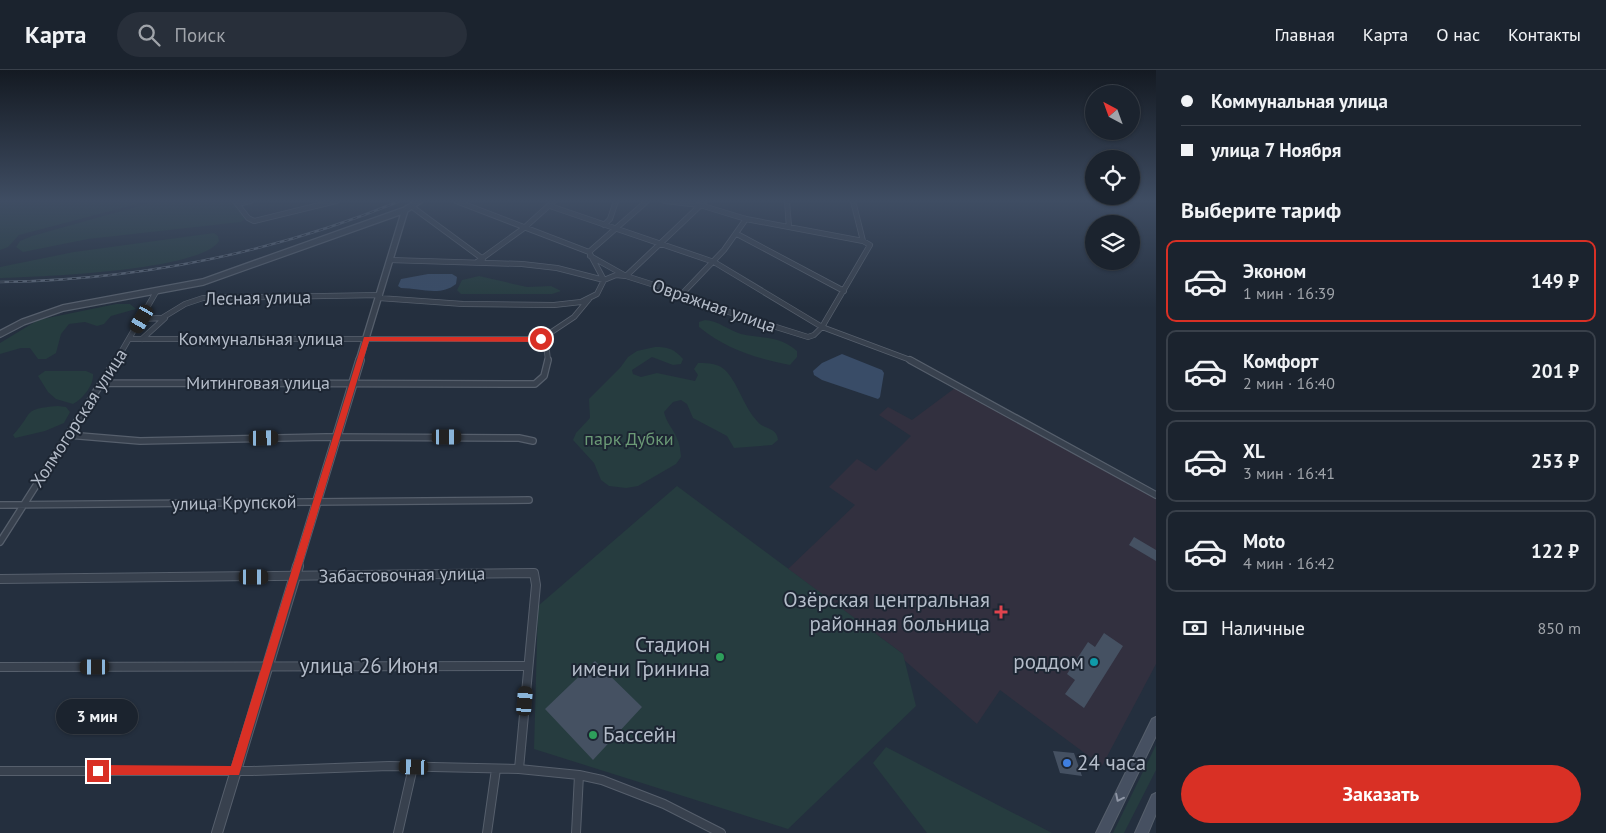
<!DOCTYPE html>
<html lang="ru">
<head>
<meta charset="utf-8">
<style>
  :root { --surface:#1b232e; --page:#282f3a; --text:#f1f3f6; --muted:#a0a4aa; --line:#39404a; --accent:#d93025 }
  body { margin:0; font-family:"PT Sans",sans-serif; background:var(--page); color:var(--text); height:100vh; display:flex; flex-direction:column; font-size:19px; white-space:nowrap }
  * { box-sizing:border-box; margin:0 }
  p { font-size:16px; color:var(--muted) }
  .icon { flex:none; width:28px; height:28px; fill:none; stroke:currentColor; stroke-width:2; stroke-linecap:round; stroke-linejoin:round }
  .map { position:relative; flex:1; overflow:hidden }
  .panel { display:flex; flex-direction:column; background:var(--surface); width:450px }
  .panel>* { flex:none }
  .hud { display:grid; align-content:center; height:110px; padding:0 25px; background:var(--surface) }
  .needle { width:32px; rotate:319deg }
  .controls { position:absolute; left:1085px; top:15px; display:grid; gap:10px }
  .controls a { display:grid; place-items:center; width:55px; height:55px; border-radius:50%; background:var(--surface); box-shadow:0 1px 4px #0004,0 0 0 1px var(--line); font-size:25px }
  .end { position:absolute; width:22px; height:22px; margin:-11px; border:6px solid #d93025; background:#fff; box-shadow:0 0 0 2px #fff }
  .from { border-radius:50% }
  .bubble { position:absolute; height:35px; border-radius:18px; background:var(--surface); box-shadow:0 1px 4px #0004,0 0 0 1px var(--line); font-size:16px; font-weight:700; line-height:35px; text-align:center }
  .car { position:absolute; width:15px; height:30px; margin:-15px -8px; border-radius:6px; box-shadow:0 0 4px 1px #0007; background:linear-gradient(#222 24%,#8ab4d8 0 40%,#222 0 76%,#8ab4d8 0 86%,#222 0) }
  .hud b { display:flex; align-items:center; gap:18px; height:48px; font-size:19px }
  .hud b+b { border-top:1px solid var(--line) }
  .hud i { width:12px; height:12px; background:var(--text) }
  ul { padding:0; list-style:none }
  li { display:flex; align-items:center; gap:15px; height:82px; margin:0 10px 8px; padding:0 15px; border:2px solid var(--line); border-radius:10px }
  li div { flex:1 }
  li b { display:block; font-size:19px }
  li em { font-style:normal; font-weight:700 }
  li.selected { border-color:var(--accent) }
  li>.icon { width:45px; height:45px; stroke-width:1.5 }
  h2 { padding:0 25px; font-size:22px; line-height:60px }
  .pay { display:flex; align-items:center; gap:12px; height:55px; padding:0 25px; font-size:19px }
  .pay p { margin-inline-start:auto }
  .cta { display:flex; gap:10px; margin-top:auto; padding:10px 25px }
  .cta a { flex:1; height:58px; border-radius:30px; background:var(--accent); color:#fff; font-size:20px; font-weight:700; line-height:58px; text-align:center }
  header { display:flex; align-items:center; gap:30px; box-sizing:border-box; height:70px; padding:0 25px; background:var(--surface); border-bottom:1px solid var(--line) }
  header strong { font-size:24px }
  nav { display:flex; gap:28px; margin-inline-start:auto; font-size:18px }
  .search { width:350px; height:45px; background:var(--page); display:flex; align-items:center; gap:12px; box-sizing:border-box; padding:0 18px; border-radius:28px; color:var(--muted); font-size:19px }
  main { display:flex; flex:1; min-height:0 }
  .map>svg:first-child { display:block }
  .medical { fill:#32303f }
  .green { fill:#263c3f }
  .water { fill:#394c67 }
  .building { fill:#455162 }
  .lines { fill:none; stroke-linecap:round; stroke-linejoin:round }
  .minor-far2-casing { stroke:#565f6c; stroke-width:6 }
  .minor-far1-casing { stroke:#565f6c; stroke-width:8 }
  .minor-casing { stroke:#565f6c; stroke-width:10 }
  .tertiary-far2-casing { stroke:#565f6c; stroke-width:8 }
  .tertiary-far1-casing { stroke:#565f6c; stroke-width:10 }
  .tertiary-casing { stroke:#565f6c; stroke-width:12 }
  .secondary-casing { stroke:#565f6c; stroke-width:2 }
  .minor-far2 { stroke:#38414e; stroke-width:4.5 }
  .minor-far1 { stroke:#38414e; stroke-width:5.5 }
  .minor { stroke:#38414e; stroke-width:8 }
  .tertiary-far2 { stroke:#38414e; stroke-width:5.5 }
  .tertiary-far1 { stroke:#38414e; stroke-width:8 }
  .tertiary { stroke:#38414e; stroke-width:10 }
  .secondary { fill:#465061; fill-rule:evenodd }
  .rail-casing { stroke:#5a6575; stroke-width:2.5 }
  .rail { stroke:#1d2633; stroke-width:1; stroke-dasharray:4.5; stroke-linecap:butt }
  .oneway { stroke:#8e96a5 }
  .route { fill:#d93025 }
  .health-dot { fill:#e0444e; stroke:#1d2633; stroke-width:2 }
  .leisure-dot { fill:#2e9e5b; stroke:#1d2633; stroke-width:2 }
  .culture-dot { fill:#0f9aa8; stroke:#1d2633; stroke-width:2 }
  .shop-dot { fill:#3f7fe0; stroke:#1d2633; stroke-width:2 }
  .labels { text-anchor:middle; stroke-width:4; stroke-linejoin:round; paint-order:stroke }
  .street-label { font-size:18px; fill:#b4bcc9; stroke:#1d2633 }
  .park-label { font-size:18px; fill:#6b9a76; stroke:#1d2633 }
  .near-poi-label { font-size:21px; fill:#b4bcc9; stroke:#1d2633; text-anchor:end }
  .near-street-label { font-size:21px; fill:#b4bcc9; stroke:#1d2633 }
</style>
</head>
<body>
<header>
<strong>Карта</strong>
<div class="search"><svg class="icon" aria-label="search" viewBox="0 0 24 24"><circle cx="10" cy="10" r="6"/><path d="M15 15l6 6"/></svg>Поиск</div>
<nav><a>Главная</a><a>Карта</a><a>О нас</a><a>Контакты</a></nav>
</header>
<main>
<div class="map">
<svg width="1156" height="763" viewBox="0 0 1156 763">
  <rect width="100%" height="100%" fill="#242f3e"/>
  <!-- medical -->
  <path class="medical" d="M955,318l36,20 3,-2 162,91v167l-54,102 -102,-76 -23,34 -74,-65v-5l-115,-85 67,-64 -26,-18 28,-28 19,12 35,-35 -32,-21 9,-8 24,13z"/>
  <!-- green -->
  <path class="green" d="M0,131h149l-130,34 -11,12 -8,3z
    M157,131h76l12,18 -4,3 -153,17 -65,13 -7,-5 4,-6 12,-5z
    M214,163l4,3 1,5c-18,30 -182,36 -219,37v-11l74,-15z
    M479,206l48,11 24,-1 10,5 -9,3h-91l-4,-4 5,-10z
    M116,234h14l6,5 -25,7 -7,8 -7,2 -12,-4 -16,2 -8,10 -5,19 -10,6h-8l-8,-11h-9l-21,6v-11l38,-23z
    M705,250c14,1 23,10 36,14 21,5 38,1 56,17v6l-7,8c-35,-7 -64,-16 -91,-38v-5z
    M655,277c14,0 19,2 28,12l-2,5 -8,1 -21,-8 -20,13 1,4 8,3 16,-4 38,8 3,-6 -4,-6 4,-6c11,0 21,0 29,9 12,14 17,35 30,49 7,9 20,6 21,19l-6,5 -38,3 -7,-12 -34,-18 -6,-14 -6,-4 -8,2 -9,10c4,17 16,20 17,45l-5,7 -38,22 -12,2 -17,-2 -8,-6 -7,-17 -21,-23 3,-7 14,-15 -1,-19 31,-31 8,-11 9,-6z
    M45,301h41l7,3c1,12 -11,25 -20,30l-17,-5 -8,-7 -10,-16z
    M58,336l8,1 4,5 -6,11 -19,8 -30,7 -2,-3c22,-23 8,-26 45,-29z
    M677,416l226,168 13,52 -128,123 -254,-80 4,-143z
    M1156,675v25l-32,63h-11z
    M886,677l166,86h-125l-54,-70z"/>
  <!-- water -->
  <path class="water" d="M428,204h24l5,3 -1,7c-16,13 -36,4 -55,4l-3,-2 3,-7z
    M842,284l40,16 2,3 -4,24 -2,2 -56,-19 -8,-5 -1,-4 9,-8z"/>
  <!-- building -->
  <path class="building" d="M1134,467l22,13v11l-27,-16z
    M1104,563l19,13 -39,62 -19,-14 10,-14 -8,-6 21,-32 7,5z
    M595,591l47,46 -49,53 -48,-51z
    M1053,681l21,2 8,23 -22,-3z"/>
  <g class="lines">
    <defs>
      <path id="minor-far2" d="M235,131l13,17 6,3 82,-20
        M456,131l133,51
        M787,131l2,26
        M853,131l10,40
        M237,134l13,-3
        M411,136l72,53
        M550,136l164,56 108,65 91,34
        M604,155l6,-6 6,-18
        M737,164l107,57
        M589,182l58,-51
        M590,186l36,20 79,-75
        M390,190l132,4 35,4 47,12 12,-5 10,1 41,13 23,11 118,37 6,-2 8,-8 48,-82 -7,-4 -117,-22 -46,-14 -35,-4
        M477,192l47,-34 30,-27
        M681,225l43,-45 22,-31
        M379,228l84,6 91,1 27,-3 16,-8 7,-14 -15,-28
        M142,249l20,-1 23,-14 18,-6 177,-3
        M130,269h411
        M142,269l23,-21
        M541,269l33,-22 15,-18
        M541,269l6,12 1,10
        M116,291l40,-69"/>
      <path id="minor-far1" d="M910,290l246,135
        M102,313l433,1 9,-8 4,-16
        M68,365l72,6 186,-4 193,1 14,3
        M0,435l529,-5
        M0,472l116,-182"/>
      <path id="minor" d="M0,509l534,-6 2,12 -17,184
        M0,597l528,-1
        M0,701h252l137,-5 130,3 60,6 23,5 62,24 57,29
        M398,763l15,-66
        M487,763l9,-64
        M576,763l3,-58"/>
      <path id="tertiary-far2" d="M0,264l23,-12 40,-14 140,-26 202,-72 14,-9
        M359,291l46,-151"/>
      <path id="tertiary-far1" d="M297,497l63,-207"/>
      <path id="tertiary" d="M217,763l81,-267"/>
      <path id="secondary" d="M1156,647v19l-47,97h-13l56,-114z
        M1156,723v21l-8,19h-13l17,-38z"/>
    </defs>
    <!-- minor-far2 casing -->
    <use href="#minor-far2" class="minor-far2-casing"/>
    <!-- minor-far1 casing -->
    <use href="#minor-far1" class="minor-far1-casing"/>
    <!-- minor casing -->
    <use href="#minor" class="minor-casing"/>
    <!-- tertiary-far2 casing -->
    <use href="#tertiary-far2" class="tertiary-far2-casing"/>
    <!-- tertiary-far1 casing -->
    <use href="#tertiary-far1" class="tertiary-far1-casing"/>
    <!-- tertiary casing -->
    <use href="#tertiary" class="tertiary-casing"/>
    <!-- secondary casing -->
    <use href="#secondary" class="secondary-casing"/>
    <!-- minor-far2 -->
    <use href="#minor-far2" class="minor-far2"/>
    <!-- minor-far1 -->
    <use href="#minor-far1" class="minor-far1"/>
    <!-- minor -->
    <use href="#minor" class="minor"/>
    <!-- tertiary-far2 -->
    <use href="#tertiary-far2" class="tertiary-far2"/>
    <!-- tertiary-far1 -->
    <use href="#tertiary-far1" class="tertiary-far1"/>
    <!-- tertiary -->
    <use href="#tertiary" class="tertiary"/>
    <!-- secondary -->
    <use href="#secondary" class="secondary"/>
    <defs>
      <path id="rail" d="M0,212c138,-2 273,-29 400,-81"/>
    </defs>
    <!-- rail casing -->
    <use href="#rail" class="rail-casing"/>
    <!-- rail -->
    <use href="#rail" class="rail"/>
  </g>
  <!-- one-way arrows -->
  <defs><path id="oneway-chevron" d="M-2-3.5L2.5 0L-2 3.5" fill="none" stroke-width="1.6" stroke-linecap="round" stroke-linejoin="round" transform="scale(1.25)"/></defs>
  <use class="oneway" href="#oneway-chevron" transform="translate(1119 728) rotate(116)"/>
  <!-- sky -->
  <linearGradient id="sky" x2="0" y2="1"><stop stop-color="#141a22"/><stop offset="0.55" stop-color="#3f4d63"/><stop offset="1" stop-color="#3f4d63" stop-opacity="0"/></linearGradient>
  <rect width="1156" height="238" fill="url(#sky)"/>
  <!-- route -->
  <path class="route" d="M364,267h177l3,2 -3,3 -172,-1 -130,434h-145l-2,-4 6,-6 133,1z"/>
  <!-- markers -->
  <path class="health-dot" d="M998.5 534.5h5v5h5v5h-5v5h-5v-5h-5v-5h5z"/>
  <g class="leisure-dot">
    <circle cx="720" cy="587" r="5"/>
    <circle cx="593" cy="665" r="5"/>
  </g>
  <circle class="culture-dot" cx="1094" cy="592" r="5"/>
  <circle class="shop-dot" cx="1067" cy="693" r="5"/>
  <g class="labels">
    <!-- street labels -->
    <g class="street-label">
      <text transform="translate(258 228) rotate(-1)" y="6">Лесная улица</text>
      <text transform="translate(714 236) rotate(19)" y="6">Овражная улица</text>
      <text x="261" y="275">Коммунальная улица</text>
      <text x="258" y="319">Митинговая улица</text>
      <text transform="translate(79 348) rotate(-57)" y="6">Холмогорская улица</text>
      <text transform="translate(234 433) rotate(-1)" y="6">улица Крупской</text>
      <text transform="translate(402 505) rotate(-1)" y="6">Забастовочная улица</text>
    </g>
    <!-- park labels -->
    <g class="park-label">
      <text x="629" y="375">парк Дубки</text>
    </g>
    <!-- near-poi labels -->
    <g class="near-poi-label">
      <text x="990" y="537">Озёрская центральная<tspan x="990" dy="24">районная больница</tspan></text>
      <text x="710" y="582">Стадион<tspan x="710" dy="24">имени Гринина</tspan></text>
      <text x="1084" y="599">роддом</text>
      <text x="603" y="672" text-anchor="start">Бассейн</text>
      <text x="1077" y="700" text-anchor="start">24 часа</text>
    </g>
    <!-- near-street labels -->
    <g class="near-street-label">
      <text x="369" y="603">улица 26 Июня</text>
    </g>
  </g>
</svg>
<div class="controls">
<a><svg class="needle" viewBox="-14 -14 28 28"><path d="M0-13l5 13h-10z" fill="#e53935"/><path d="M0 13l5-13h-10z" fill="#a0a4aa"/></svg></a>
<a><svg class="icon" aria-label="locate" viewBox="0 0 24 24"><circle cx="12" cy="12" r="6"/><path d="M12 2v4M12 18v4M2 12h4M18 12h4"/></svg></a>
<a><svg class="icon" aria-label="layers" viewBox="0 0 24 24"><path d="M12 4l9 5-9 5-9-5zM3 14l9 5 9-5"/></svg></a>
</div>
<i class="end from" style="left:541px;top:269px"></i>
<i class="end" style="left:98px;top:701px"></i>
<div class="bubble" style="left:56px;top:629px;width:82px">3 мин</div>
<i class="car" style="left:142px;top:249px;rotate:210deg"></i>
<i class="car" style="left:447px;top:367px;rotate:90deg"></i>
<i class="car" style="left:264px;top:368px;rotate:89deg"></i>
<i class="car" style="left:254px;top:507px;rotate:90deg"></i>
<i class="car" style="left:95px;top:597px;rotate:270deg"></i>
<i class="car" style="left:525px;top:631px;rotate:5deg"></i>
<i class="car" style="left:414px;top:697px;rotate:272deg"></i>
</div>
<section class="panel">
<div class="hud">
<b><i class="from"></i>Коммунальная улица</b>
<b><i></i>улица 7 Ноября</b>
</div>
<h2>Выберите тариф</h2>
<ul>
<li class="selected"><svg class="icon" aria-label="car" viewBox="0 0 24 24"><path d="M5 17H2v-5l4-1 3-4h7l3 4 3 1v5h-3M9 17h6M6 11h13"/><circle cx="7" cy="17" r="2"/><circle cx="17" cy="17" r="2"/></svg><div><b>Эконом</b><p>1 мин · 16:39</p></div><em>149 ₽</em></li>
<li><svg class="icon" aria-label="car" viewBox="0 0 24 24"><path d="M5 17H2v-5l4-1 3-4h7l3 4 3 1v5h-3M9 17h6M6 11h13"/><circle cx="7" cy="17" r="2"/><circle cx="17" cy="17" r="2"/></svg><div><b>Комфорт</b><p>2 мин · 16:40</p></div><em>201 ₽</em></li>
<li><svg class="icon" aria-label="car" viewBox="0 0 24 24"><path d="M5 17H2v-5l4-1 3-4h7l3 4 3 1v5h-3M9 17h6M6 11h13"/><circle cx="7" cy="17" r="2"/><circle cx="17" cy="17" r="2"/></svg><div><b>XL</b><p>3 мин · 16:41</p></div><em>253 ₽</em></li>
<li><svg class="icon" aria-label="car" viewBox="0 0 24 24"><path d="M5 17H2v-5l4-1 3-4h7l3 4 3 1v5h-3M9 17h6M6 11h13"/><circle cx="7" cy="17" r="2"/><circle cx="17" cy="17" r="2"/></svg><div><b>Moto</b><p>4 мин · 16:42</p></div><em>122 ₽</em></li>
</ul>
<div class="pay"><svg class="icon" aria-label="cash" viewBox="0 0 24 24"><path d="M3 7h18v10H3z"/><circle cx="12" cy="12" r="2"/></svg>Наличные<p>850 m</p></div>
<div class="cta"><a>Заказать</a></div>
</section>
</main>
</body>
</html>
